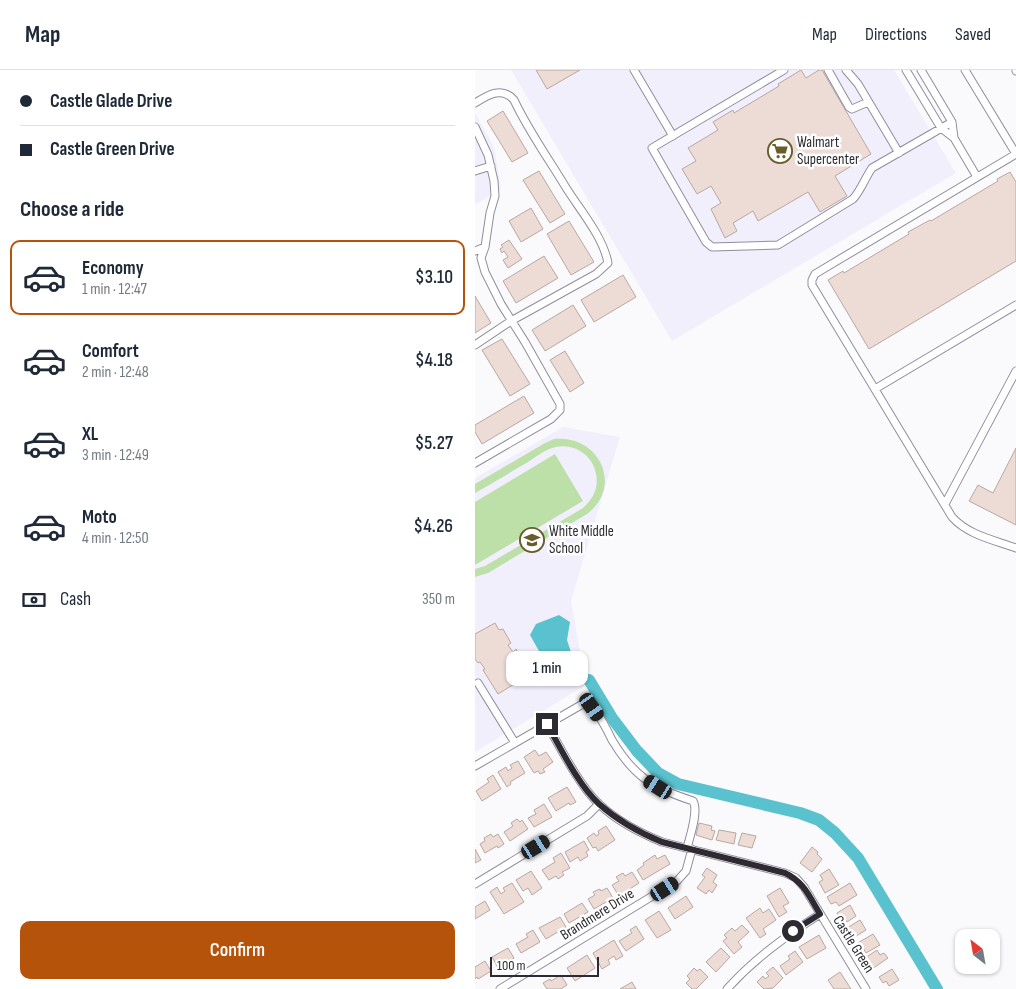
<!DOCTYPE html>
<html lang="en">
<head>
<meta charset="utf-8">
<style>
  :root { --surface:#fff; --page:#f6f6f7; --text:#1f2937; --muted:#747a83; --line:#e0e1e3; --accent:#b45309 }
  body { margin:0; font-family:"Sofia Sans Condensed",sans-serif; background:var(--page); color:var(--text); height:100vh; display:flex; flex-direction:column; font-size:19px; white-space:nowrap }
  * { box-sizing:border-box; margin:0 }
  p { font-size:16px; color:var(--muted) }
  .icon { flex:none; width:28px; height:28px; fill:none; stroke:currentColor; stroke-width:2; stroke-linecap:round; stroke-linejoin:round }
  .map { position:relative; flex:1; overflow:hidden }
  .drawer { display:flex; flex-direction:column; background:var(--surface); width:475px }
  .drawer>* { flex:none }
  .hud { display:grid; align-content:center; height:110px; padding:0 20px; background:var(--surface) }
  .needle { width:32px; rotate:329deg }
  .controls { position:absolute; left:480px; top:859px; display:grid; gap:10px }
  .controls a { display:grid; place-items:center; width:45px; height:45px; border-radius:10px; background:var(--surface); box-shadow:0 1px 4px #0004; font-size:25px }
  .scale { position:absolute; left:15px; bottom:12px; width:109px; box-sizing:border-box; padding-left:5px; border:2px solid #2d2b31; border-top:0; font-size:14px; line-height:18px; white-space:nowrap; color:#2d2b31; -webkit-text-stroke:4px #fff; paint-order:stroke }
  .end { position:absolute; width:22px; height:22px; margin:-11px; border:6px solid #2d2b31; background:#fff; box-shadow:0 0 0 2px #fff }
  .from { border-radius:50% }
  .bubble { position:absolute; height:35px; border-radius:10px; background:var(--surface); box-shadow:0 1px 4px #0004; font-size:16px; font-weight:600; line-height:35px; text-align:center }
  .car { position:absolute; width:15px; height:30px; margin:-15px -8px; border-radius:6px; box-shadow:0 0 4px 1px #0007; background:linear-gradient(#222 24%,#8ab4d8 0 40%,#222 0 76%,#8ab4d8 0 86%,#222 0) }
  .hud b { display:flex; align-items:center; gap:18px; height:48px; font-size:19px }
  .hud b+b { border-top:1px solid var(--line) }
  .hud i { width:12px; height:12px; background:var(--text) }
  ul { padding:0; list-style:none }
  li { display:flex; align-items:center; gap:15px; height:75px; margin:0 10px 8px; padding:0 10px; border:2px solid transparent; border-radius:10px }
  li div { flex:1 }
  li b { display:block; font-size:19px }
  li em { font-style:normal; font-weight:600 }
  li.current { border-color:var(--accent) }
  li>.icon { width:45px; height:45px; stroke-width:1.5 }
  h2 { padding:0 20px; font-size:22px; line-height:60px }
  .pay { display:flex; align-items:center; gap:12px; height:55px; padding:0 20px; font-size:19px }
  .pay p { margin-inline-start:auto }
  .primary-button { display:flex; gap:10px; margin-top:auto; padding:10px 20px }
  .primary-button a { flex:1; height:58px; border-radius:10px; background:var(--accent); color:#fff; font-size:20px; font-weight:600; line-height:58px; text-align:center }
  header { display:flex; align-items:center; gap:30px; box-sizing:border-box; height:70px; padding:0 25px; background:var(--surface); border-bottom:1px solid var(--line) }
  header strong { font-size:24px }
  nav { display:flex; gap:28px; margin-inline-start:auto; font-size:18px }
  main { display:flex; flex:1; min-height:0 }
  .map>svg:first-child { display:block }
  .built { fill:#f2effd }
  .green { fill:#bde0a9 }
  .water { fill:#5ac2ce }
  .lines { fill:none; stroke-linecap:round; stroke-linejoin:round }
  .river { stroke:#5ac2ce; stroke-width:12 }
  .building { fill:#eddcd5; stroke:#b8a8a0 }
  .minor-casing { stroke:#918d9c; stroke-width:9 }
  .minor { stroke:#fff; stroke-width:7 }
  .route { stroke:#2d2b31; stroke-width:6 }
  .labels { text-anchor:middle; stroke-width:5; stroke-linejoin:round; paint-order:stroke }
  .poi-label { font-size:15px; fill:#2d2b31; stroke:#fff; text-anchor:start }
  .street-label { font-size:15px; fill:#2d2b31; stroke:#fff }
</style>
</head>
<body>
<header>
<strong>Map</strong>
<nav><a>Map</a><a>Directions</a><a>Saved</a></nav>
</header>
<main>
<section class="drawer">
<div class="hud">
<b><i class="from"></i>Castle Glade Drive</b>
<b><i></i>Castle Green Drive</b>
</div>
<h2>Choose a ride</h2>
<ul>
<li class="current"><svg class="icon" aria-label="car" viewBox="0 0 24 24"><path d="M5 17H2v-5l4-1 3-4h7l3 4 3 1v5h-3M9 17h6M6 11h13"/><circle cx="7" cy="17" r="2"/><circle cx="17" cy="17" r="2"/></svg><div><b>Economy</b><p>1 min · 12:47</p></div><em>$3.10</em></li>
<li><svg class="icon" aria-label="car" viewBox="0 0 24 24"><path d="M5 17H2v-5l4-1 3-4h7l3 4 3 1v5h-3M9 17h6M6 11h13"/><circle cx="7" cy="17" r="2"/><circle cx="17" cy="17" r="2"/></svg><div><b>Comfort</b><p>2 min · 12:48</p></div><em>$4.18</em></li>
<li><svg class="icon" aria-label="car" viewBox="0 0 24 24"><path d="M5 17H2v-5l4-1 3-4h7l3 4 3 1v5h-3M9 17h6M6 11h13"/><circle cx="7" cy="17" r="2"/><circle cx="17" cy="17" r="2"/></svg><div><b>XL</b><p>3 min · 12:49</p></div><em>$5.27</em></li>
<li><svg class="icon" aria-label="car" viewBox="0 0 24 24"><path d="M5 17H2v-5l4-1 3-4h7l3 4 3 1v5h-3M9 17h6M6 11h13"/><circle cx="7" cy="17" r="2"/><circle cx="17" cy="17" r="2"/></svg><div><b>Moto</b><p>4 min · 12:50</p></div><em>$4.26</em></li>
</ul>
<div class="pay"><svg class="icon" aria-label="cash" viewBox="0 0 24 24"><path d="M3 7h18v10H3z"/><circle cx="12" cy="12" r="2"/></svg>Cash<p>350 m</p></div>
<div class="primary-button"><a>Confirm</a></div>
</section>
<div class="map">
<svg width="541" height="919" viewBox="0 0 541 919">
  <rect width="100%" height="100%" fill="#fafafd"/>
  <!-- built -->
  <path class="built" d="M36,0h383l62,103 -284,168z
    M0,43l14,24 6,14 6,38 -26,16z
    M88,357l57,10 -49,164 15,84 -111,67v-274z"/>
  <!-- green -->
  <path class="green" d="M79,369c45,-5 70,47 33,75l-99,59 -13,4v-8l10,-3 98,-58c10,-9 16,-20 13,-34 -3,-19 -22,-31 -40,-27 -10,2 -19,9 -28,15 -17,10 -35,21 -53,31v-9l70,-41z
    M80,384l28,47 -108,64v-63z"/>
  <!-- water -->
  <path class="water" d="M84,545l11,7 -3,18 4,12 -23,15 -18,-32 6,-11z"/>
  <g class="lines">
    <!-- river -->
    <path class="river" d="M114,610l23,38 25,33 21,22 20,11 122,29 19,7 16,13 23,25 79,131"/>
  </g>
  <!-- building -->
  <path class="building" d="M61,0h44l-33,19z
    M326,0l5,8 13,-8h3l49,84 -36,22 12,20 -27,16 -12,-20 -50,29 -5,-10 -20,12 4,8 -12,7 -14,-29 10,-6 -10,-17 -14,8 -15,-25 14,-8 -8,-13 30,-18 -5,-8 20,-12 1,3 45,-27 -1,-2z
    M28,41l25,42 -16,9 -25,-41z
    M64,101l26,43 -15,9 -27,-43z
    M535,102l6,10v79l-147,88 -41,-69 15,-9 1,2 65,-39 -1,-2 22,-12 1,1 67,-40 -1,-2z
    M56,138l12,21 -22,13 -12,-21z
    M94,151l25,41 -23,13 -24,-41z
    M34,170l13,19 -14,9 -5,-8 5,-3 -4,-6 -2,2 -2,-4 3,-2 -2,-2z
    M69,186l14,22 -42,25 -13,-22z
    M148,205l13,22 -42,25 -13,-22z
    M0,226l16,27 -16,10z
    M98,235l13,21 -41,25 -13,-21z
    M27,269l28,45 -20,12 -28,-46z
    M90,281l19,32 -14,9 -20,-32z
    M49,326l10,17 -52,31 -7,-12v-7z
    M541,378v77l-47,-24 9,-16 15,8z
    M20,553l4,7 4,-1 8,14 -3,2 5,7 3,-3 3,6 -2,1 12,19 -31,19 -15,-24 2,-1 -5,-7 -2,1 -3,-4v-25z
    M60,680l4,6 7,-4 7,10 -10,7 2,3 -5,2 -2,-3 -4,2 -10,-16z
    M43,691l7,12 -15,9 1,2 -4,3 -9,-15 8,-5 2,4 4,-3 -2,-3z
    M18,705l8,14 -19,12 -6,-10 13,-9 -2,-3z
    M92,717l9,15 -6,3 -1,-2 -13,8 -8,-13z
    M69,734l8,13 -18,10 -6,-9 8,-4 -2,-4z
    M42,749l3,3 2,-2 6,9 -18,12 -6,-9 9,-6 -2,-3z
    M224,753l13,3 -1,4 4,1 -3,9 -16,-5z
    M131,756l9,14 -17,11 -2,-4 -3,1 -6,-10 7,-5 2,3 3,-2 -1,-3z
    M244,760l17,3 -2,11 -18,-4z
    M267,763l14,3 -4,12 -14,-3z
    M16,764l2,3 5,-3 6,10 -6,4 -1,-2 -12,7 -5,-9 5,-3 -1,-3z
    M109,771l5,9 -3,2 2,4 -8,5 -2,-4 -8,5 -5,-10z
    M337,777l6,5 -1,2 5,5 -10,13 -12,-9z
    M0,779l6,11 -6,3z
    M86,783l9,15 -8,4 2,3 -6,4 -2,-3 -7,4 -7,-10 13,-8 -2,-4z
    M180,785l2,4 8,-4 5,9 -27,16 -6,-10 7,-5 -1,-2z
    M232,798l10,7 -4,7 4,3 -5,8 -3,-3 -3,4 -9,-6 8,-11 -3,-2z
    M354,799l10,16 -14,8 -6,-11 4,-2 -3,-5z
    M56,801l11,17 -10,7 -4,-7 -5,3 -7,-11z
    M157,802l7,11 -20,13 -7,-11 7,-4 -3,-4 7,-4 2,3z
    M37,813l12,19 -20,12 -14,-22 7,-5 4,7 4,-3 -2,-3z
    M375,813l7,12 -18,11 -3,-4 -5,2 -4,-7z
    M132,818l6,10 -19,11 -6,-10 7,-4 -2,-3 7,-3 1,2z
    M305,818l9,15 -6,3 4,6 -8,5 -12,-21z
    M211,826l7,11 -18,12 -7,-11z
    M10,831l5,9 -15,9v-12z
    M107,833l6,9 -19,11 -5,-9z
    M375,835l6,11 -9,6 -3,-5 -4,2 -3,-6z
    M285,838l3,5 6,-4 7,11 -13,9 3,5 -6,4 -14,-20z
    M184,841l12,19 -14,8 -12,-18z
    M85,847l6,10 -20,12 -7,-11z
    M385,850l6,10 -13,8 -6,-10z
    M267,855l7,7 -11,10 4,5 -8,7 -11,-13 4,-3 -3,-3 8,-7 3,3z
    M161,856l8,13 -18,12 -7,-10 13,-8 -2,-3z
    M58,860l7,12 -19,11 -5,-9 12,-7 -2,-3z
    M398,864l7,11 -14,8 -3,-5 -3,2 -4,-6z
    M344,865l7,13 -19,11 -8,-12z
    M139,870l9,16 -7,4 -2,-4 -6,4 2,4 -8,5 -9,-16z
    M33,878l6,10 -16,10 -6,-11z
    M246,878l9,9 -14,15 -10,-10z
    M402,880l3,5 4,-2 4,5 -16,11 -7,-11z
    M320,881l8,11 -17,13 -6,-9 10,-7 -2,-3z
    M112,885l8,13 -20,13 -8,-13z
    M10,891l6,10 -13,8 -1,-2 -2,2v-12z
    M298,897l10,11 -10,10 -9,1 -7,-7 6,-6 2,3 4,-3 -3,-3z
    M219,898l3,3 3,-2 8,8 -12,12h-4l-6,-6 4,-4 -3,-3z
    M417,899l7,11 -10,6 -3,-5 -3,2 -4,-6z
    M365,902l11,17h-17l-6,-9z
    M86,905l6,10 -6,4h-14l-4,-6 7,-4 1,2z
    M157,912l4,7h-16z"/>
  <g class="lines">
    <defs>
      <path id="minor" d="M159,0l39,66
        M309,0l-132,78 54,94 6,5 66,-2 75,-46c8,-9 12,-21 19,-31l80,-46
        M353,0l21,37 3,2 16,-7
        M371,0l12,14 41,69
        M431,0l35,58 13,10 23,39
        M446,0l31,52 2,16
        M490,0l51,84
        M541,0v1
        M0,33c13,-8 27,-17 39,-3 14,30 34,58 51,86 14,23 38,50 43,77l-12,11 -85,47 -36,24
        M0,57l13,28 6,26 1,15 -5,17 -5,34 -4,11 4,14 16,32 24,38 35,62v6l-9,9 -76,44
        M541,84l-201,120 -3,6v5l140,232c16,18 42,23 64,31
        M0,101l16,-5
        M0,181l10,-4
        M400,319l141,-84
        M470,434l71,-133
        M3,613l37,60
        M72,654c14,25 32,61 52,80 18,17 41,29 63,38l123,31 11,5 8,9 62,102
        M0,696l106,-61 8,-1c10,9 17,24 23,36 22,37 41,48 81,61 6,10 -3,35 -6,47
        M0,814l112,-68 12,-12
        M25,919l177,-108 9,-10 6,-22
        M252,919c27,-30 59,-53 93,-75"/>
    </defs>
    <!-- minor casing -->
    <use href="#minor" class="minor-casing"/>
    <!-- minor -->
    <use href="#minor" class="minor"/>
  </g>
  <g class="lines">
    <!-- route -->
    <path class="route" d="M72,654c14,25 32,62 52,80 18,16 41,29 63,38l123,31c19,9 24,23 35,41l-27,17"/>
  </g>
  <!-- icons -->
  <defs>
    <symbol id="supermarket-ring" viewBox="-11 -11 22 22"><circle r="9.5" fill="#fff" stroke="#695d2a" stroke-width="1.5"/><path d="M-6-5.5h2.5l.6 2H6L4.5 2H-2.5L-4.4-4H-6ZM-1.5 3.2a1.3 1.3 0 1 0 .1 0ZM3 3.2a1.3 1.3 0 1 0 .1 0Z" fill="#695d2a"/></symbol>
    <symbol id="school-ring" viewBox="-11 -11 22 22"><circle r="9.5" fill="#fff" stroke="#695d2a" stroke-width="1.5"/><path d="M0-5L7-2L0 1L-7-2ZM-4 1L0 2.5L4 1V4Q0 6-4 4Z" fill="#695d2a"/></symbol>
  </defs>
  <g fill-rule="evenodd">
    <use href="#supermarket-ring" x="291" y="67" width="28" height="28"/>
    <use href="#school-ring" x="43" y="456" width="28" height="28"/>
  </g>
  <g class="labels">
    <!-- poi labels -->
    <g class="poi-label">
      <text x="322" y="77">Walmart<tspan x="322" dy="17">Supercenter</tspan></text>
      <text x="74" y="466">White Middle<tspan x="74" dy="17">School</tspan></text>
    </g>
    <!-- street labels -->
    <g class="street-label">
      <text transform="translate(122 844) rotate(-32)" y="5">Brandmere Drive</text>
      <text transform="translate(379 874) rotate(58)" y="5">Castle Green</text>
    </g>
  </g>
</svg>
<div class="controls">
<a><svg class="needle" viewBox="-14 -14 28 28"><path d="M0-13l5 13h-10z" fill="#e53935"/><path d="M0 13l5-13h-10z" fill="#747a83"/></svg></a>
</div>
<div class="scale">100 m</div>
<i class="end from" style="left:318px;top:861px"></i>
<i class="end" style="left:72px;top:654px"></i>
<div class="bubble" style="left:31px;top:581px;width:82px">1 min</div>
<i class="car" style="left:117px;top:637px;rotate:145deg"></i>
<i class="car" style="left:183px;top:717px;rotate:302deg"></i>
<i class="car" style="left:61px;top:777px;rotate:59deg"></i>
<i class="car" style="left:190px;top:819px;rotate:57deg"></i>
</div>
</main>
</body>
</html>
